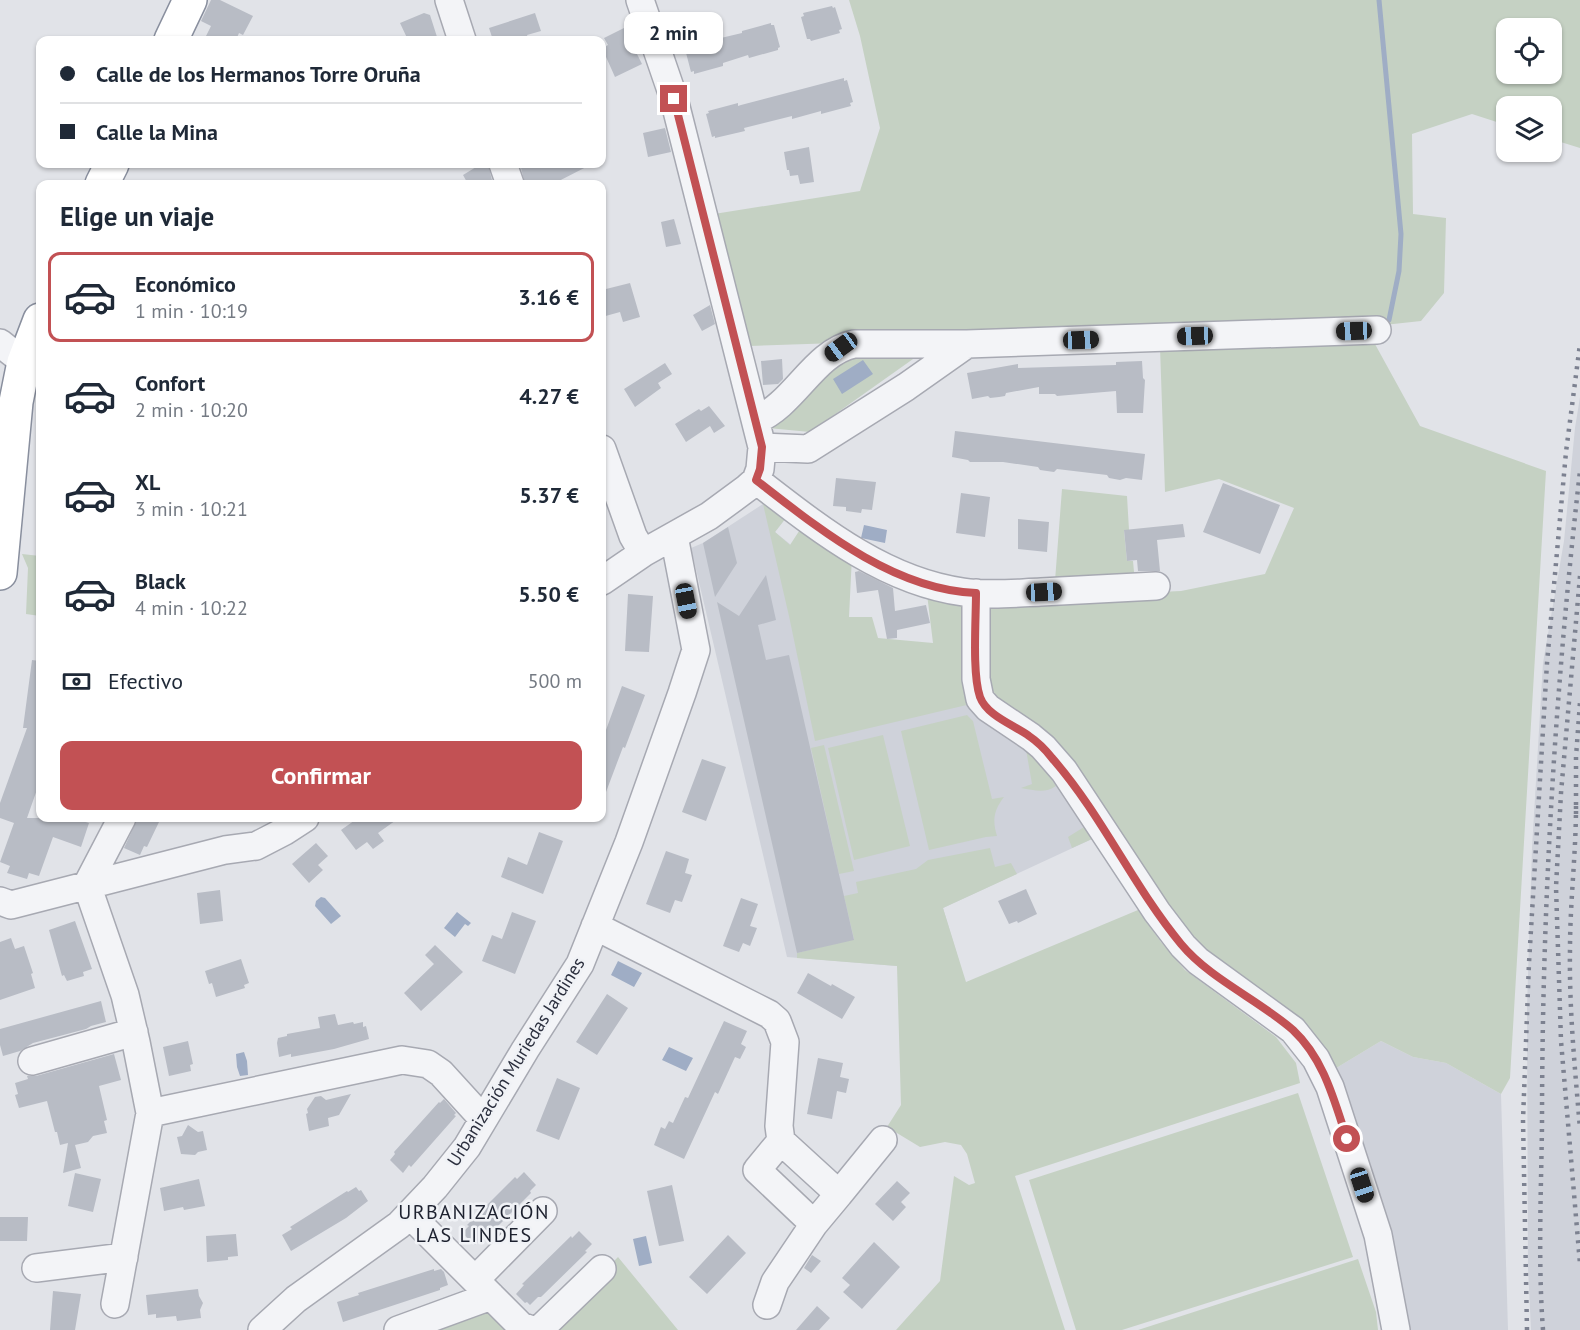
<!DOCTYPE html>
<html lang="es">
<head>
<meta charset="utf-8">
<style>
  :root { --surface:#fff; --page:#f2f2f3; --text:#1f2937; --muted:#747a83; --line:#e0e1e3; --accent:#c25154 }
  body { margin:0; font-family:"PT Sans",sans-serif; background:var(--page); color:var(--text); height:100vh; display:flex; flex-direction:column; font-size:22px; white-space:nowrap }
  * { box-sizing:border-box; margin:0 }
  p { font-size:20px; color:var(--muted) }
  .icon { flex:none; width:33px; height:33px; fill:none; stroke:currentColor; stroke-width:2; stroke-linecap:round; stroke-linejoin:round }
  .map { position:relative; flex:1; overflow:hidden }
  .sheet { position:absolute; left:36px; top:180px; width:570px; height:642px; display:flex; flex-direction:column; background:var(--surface); border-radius:12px; box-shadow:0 2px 4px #0004 }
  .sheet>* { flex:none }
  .hud { position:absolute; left:36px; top:36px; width:570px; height:132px; border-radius:12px; box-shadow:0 2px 4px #0004; display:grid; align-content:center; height:132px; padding:0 24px; background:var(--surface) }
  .controls { position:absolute; left:1496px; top:18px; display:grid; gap:12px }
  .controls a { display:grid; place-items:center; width:66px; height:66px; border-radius:12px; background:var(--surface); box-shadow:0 2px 4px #0004; font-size:30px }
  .end { position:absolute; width:27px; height:27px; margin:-14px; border:8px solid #c25154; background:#fff; box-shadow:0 0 0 3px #fff }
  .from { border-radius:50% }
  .bubble { position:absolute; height:42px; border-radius:12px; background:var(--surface); box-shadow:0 2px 4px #0004; font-size:20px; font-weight:700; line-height:42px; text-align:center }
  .car { position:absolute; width:18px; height:36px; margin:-18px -9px; border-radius:8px; box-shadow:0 0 4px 2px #0007; background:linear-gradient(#222 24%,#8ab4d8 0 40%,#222 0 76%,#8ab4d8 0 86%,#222 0) }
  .hud b { display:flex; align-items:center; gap:21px; height:57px; font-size:22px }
  .hud b+b { border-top:2px solid var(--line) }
  .hud i { width:15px; height:15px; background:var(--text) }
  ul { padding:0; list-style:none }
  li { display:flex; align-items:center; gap:18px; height:90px; margin:0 12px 9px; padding:0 12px; border:3px solid transparent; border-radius:12px }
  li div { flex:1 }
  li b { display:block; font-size:22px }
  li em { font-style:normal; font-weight:700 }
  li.on { border-color:var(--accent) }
  li>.icon { width:54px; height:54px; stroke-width:1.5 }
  h2 { padding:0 24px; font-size:27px; line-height:72px }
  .pay { display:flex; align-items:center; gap:15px; height:66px; padding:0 24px; font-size:22px }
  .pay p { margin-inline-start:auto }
  .primary-button { display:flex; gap:12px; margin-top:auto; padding:12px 24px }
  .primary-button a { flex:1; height:69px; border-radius:12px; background:var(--accent); color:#fff; font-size:24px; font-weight:700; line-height:69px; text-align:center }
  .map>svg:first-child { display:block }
  .built { fill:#cfd2da }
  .green { fill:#c5d1c3; fill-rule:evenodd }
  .water { fill:#9fadc5 }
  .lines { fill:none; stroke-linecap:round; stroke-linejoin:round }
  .stream { stroke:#9fadc5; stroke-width:5 }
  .building { fill:#b8bcc5 }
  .minor-casing { stroke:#a7a9b2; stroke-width:30 }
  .highway-casing { stroke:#898f9e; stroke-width:36 }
  .minor { stroke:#f3f4f7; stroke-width:27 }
  .highway { stroke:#fff; stroke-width:33 }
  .rail { stroke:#7c8190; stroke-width:4.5; stroke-dasharray:3 6; stroke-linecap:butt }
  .route { stroke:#c25154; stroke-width:8 }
  .labels { text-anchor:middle; stroke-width:5; stroke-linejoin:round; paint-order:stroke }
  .street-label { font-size:18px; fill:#2b2f3e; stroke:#f0f2f6 }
  .neighbourhood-label { font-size:20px; letter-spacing:1.5px; fill:#1d212f; stroke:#f0f2f6 }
</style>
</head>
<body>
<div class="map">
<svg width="1580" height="1330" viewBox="0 0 1580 1330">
  <rect width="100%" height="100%" fill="#e1e3e8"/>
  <!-- built -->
  <path class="built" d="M1580,397v933h-49l-3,-62 -1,-261 5,-159 11,-185 21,-122 11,-113z
    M763,504l7,1 19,9 -14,18 16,13 -2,71 183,84 52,38 68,101 -149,69 16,53 -62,5 -110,-9 -96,-409 12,-5z
    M1381,1041l32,16 33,6 55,31 7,236h-98l-5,-25 -72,-235z"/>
  <!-- green -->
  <path class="green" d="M849,0h731v148l-29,-9v-33h-45v19l-34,-11 -60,20 1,80 33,4 -2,75 -23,28 -37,4 -634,21 -36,-132 146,-23 20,-63 -20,-92zM1506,28h45v46h-45z
    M1370,335l50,91 126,45 -36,607 -9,16 -55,-31 -33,-6 -32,-16 -48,29 -141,-128 -206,-246 2,-96 193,-9 84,-17 29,-66 -75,-29 -54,13 -5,-145z
    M930,347l-120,85 -42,-4 77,-75z
    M1062,489l65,7 2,34 -5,1 3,30h6l2,22 -80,-2z
    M763,504l7,1 19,9 -14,18 15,13 13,-20 49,31 -3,61h23l6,21 55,5 -6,-49 41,7 7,102 -160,38 -26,-125z
    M22,554l18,2v60l-14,-2 2,-46z
    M967,715l6,6 19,78 12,-2c-10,13 -12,23 -7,39l-11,1 -57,13 -28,-119z
    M883,735l27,111 -56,14 -26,-112z
    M1024,738l32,48c-11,8 -22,4 -35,2l11,-4z
    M824,745l30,126 -15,3 -28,-126z
    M1084,827l8,12 -20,9 -4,-11z
    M990,848l5,19 16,-4 6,11 -74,34 23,74 172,-72 23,32 24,28 91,67 20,26 4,20 -285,93 50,154h-169l44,-49 14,-105 15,9 6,-2 -8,-29 -6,-9 -16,-3 -25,5 -33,-20 14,-22 -4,-139 -100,-8v-5l57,-14 -10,-43 14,-3 -2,-11 60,-13 12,-9z
    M1298,1093l55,164 -231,73h-46l-47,-150z
    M618,1257l60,73h-131z
    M1358,1259l18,53 2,18h-240z
    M486,1307l26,23h-89z"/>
  <!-- water -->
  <path class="water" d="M863,360l10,14 -31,20 -9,-15z
    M864,525l23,5 -2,13 -24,-5z
    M321,897l4,1 16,18 -10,8 -16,-18 1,-5z
    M457,912l14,11 -3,3 -3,-2 -10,13 -11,-9z
    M618,961l24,12 -8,14 -23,-12z
    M669,1047l24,11 -7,13 -24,-11z
    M244,1052l3,9 1,14 -8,1 -3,-9 -1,-13z
    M646,1236l6,27 -13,3 -6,-27z"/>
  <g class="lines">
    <!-- stream -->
    <path class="stream" d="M1379,0l22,234 -2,37 -10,49"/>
  </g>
  <!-- building -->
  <path class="building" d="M211,0h9l33,16 -10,19 -4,-2 -3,7h-21l-9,-4 5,-10 -10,-5z
    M832,6l1,2 2,-1 7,22 -3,1 1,3 -29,8 -1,-2h-3l-6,-22 3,-1 -1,-3z
    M424,13l6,2 8,25h-30l-8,-17z
    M535,13l6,18 -14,4 2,5h-36l-4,-12z
    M771,23v2h3l6,22 -2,1v2l-29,8 -1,-3 -25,8v3l-29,8v-3l-3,1 -6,-23h2v-3l55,-13v-2z
    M624,28l18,36 -27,13 -13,-29 6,-3 -4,-7z
    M844,78v3l3,-1 6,22 -3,1 1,3 -30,8v-3l-29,8v-3l-48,12 1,3 -30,7v-2l-3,1 -6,-23 3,-1 -1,-2 30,-8v3l3,-1z
    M665,128l6,24 -23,5 -5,-24z
    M809,147l5,35 -14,2 -2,-9 -8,1 -1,-6h-2l-3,-18z
    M481,164h7l5,20h-25l-5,-9z
    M520,164h72l-39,20h-28z
    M674,219l7,25 -15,3 -5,-25z
    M630,283l10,34 -17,5 -3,-10 -18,5v-27z
    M710,305l5,19 -13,7 -9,-16z
    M782,359l1,20 -5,5 -15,1 -2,-24z
    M1142,361l1,17 2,2 -2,33h-26l-1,-22 -59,5 -2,-2h-16v-7l-33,6 -1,3 -6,1 -9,1 -2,-2 -16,3 -5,-26 51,-9v4l98,-3v-3z
    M665,363l7,11 -14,9 3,5 -26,19 -11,-18z
    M709,406l16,20 -11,7 -4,-7 -24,16 -11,-18 24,-15 2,2z
    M955,431l190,23 -3,26 -16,-2 -6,2 -11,-2 -2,-3 -50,-6 -3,3 -14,-2 -2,-3 -35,-5h-33l-2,-2 -16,-3z
    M836,478l40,4 -4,28 -10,-1 -1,4 -15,-2v-4l-13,-1z
    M1223,483l57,22 -20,49 -57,-22z
    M961,493l29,4 -5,40 -29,-4z
    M1018,519l31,3 -2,30 -29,-3z
    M1183,524l2,13 -28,3 3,31h-22l-1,-11 -10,1 -3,-31z
    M728,527l9,36 -22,34 -12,-54z
    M859,571l34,17 2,23 31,-6 4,18 -33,7v8l-10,1 -9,-49 -21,3 -2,-21z
    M766,575l10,45 -18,5 8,35 23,-5 65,285 -57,13 -80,-351 22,14z
    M628,594l25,2 -4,56 -24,-1z
    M32,660l8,1v120l-13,37h45l17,5 -8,24 -28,-10 -14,39 -10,-3 -2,6 -20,-6 3,-7 -10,-4 14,-39 -14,-5v-15l27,-75h-4z
    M622,686l23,9 -20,53 -2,-1 -20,53h-1v-59z
    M702,759l24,8 -20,54 -24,-9z
    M138,818h13l8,4 -12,25 -3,-1 -4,9 -16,-7z
    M358,818h41l-21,15 6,8 -11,8 -6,-7 -11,8 -15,-20z
    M539,832l24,9 -20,53 -42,-17 7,-20 19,8z
    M316,843l12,13 -10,9 5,5 -14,13 -17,-19z
    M666,851l23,8 -4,14 7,2 -10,27 -7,-2 -5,13 -24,-9z
    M1026,889l11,25 -19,9 -1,-2 -8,3 -11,-23z
    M220,890l3,31 -23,3 -3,-31z
    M741,898l17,6 -8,22 7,2 -7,18 -7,-3 -4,9 -16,-6z
    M512,912l24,9 -21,53 -33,-13 10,-26 10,4z
    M75,921l17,48 -9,3 1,4 -17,5 -3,-6 -2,1 -13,-46z
    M11,938l4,11 9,-3 9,27 -2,1 4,14 -35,12v-58z
    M435,945l28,27 -42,39 -17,-18 30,-29 -9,-9z
    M241,959l8,24 -5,2 1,3 -29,9 -4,-14 -3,1 -4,-13z
    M808,973l23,13 1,-2 23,13 -13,22 -45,-26z
    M607,994l21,14 -31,47 -21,-13z
    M101,1001l5,21 -15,4 -5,3 -53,14 -13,8 -17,5 -3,-11v-16z
    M335,1014l3,11 15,-3 1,2 9,-2v5l3,-1 3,13 -35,10 -43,8v-3l-12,3 -2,-14 1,-5 9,-2v-2l33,-6 -2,-11z
    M724,1021l23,10 -6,13 5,3 -6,12 -5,-2 -17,37 -3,-2 -31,67 -30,-14 7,-18 4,2 4,-8 4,2 12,-26 3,1z
    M188,1041l5,23 -3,1 1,6 -22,5 -6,-29z
    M114,1054l7,26 -22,6 8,34 -3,1 3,12 -14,3 -5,6 -13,3 6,23 -18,5 5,-30 -8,2 -3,-13h-2l-8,-31 -28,7 -4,-13 3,-1 -3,-11 13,-4 -1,-3h9z
    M818,1058l25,5 -3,14 9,2 -3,14 -9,-2 -5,28 -25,-5z
    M557,1078l23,10 -21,52 -23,-9z
    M351,1094l-12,21 -11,3 1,8 -20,5 -3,-17 2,-1 -1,-4 8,-12 6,-1 5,4z
    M444,1099l12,14 -2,2 2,1 -45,51 -2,-2 -6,8 -13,-13 5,-6 -1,-2 45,-50 1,1z
    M188,1125l10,7 5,-1 4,19 -9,2 -3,3 -14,-1 -4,-17 5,-1z
    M524,1172l12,13 -6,6 1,2 -48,48 -2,-2 -6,6 -13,-12 7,-7 -2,-1 48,-48 2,2z
    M75,1173l26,6 -8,33 -25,-6z
    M199,1179l6,27 -21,4 -1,-3 -19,4 -4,-23z
    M897,1181l13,12 -9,9 5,5 -13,14 -18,-17z
    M672,1185l12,56 -25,5 -12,-55z
    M356,1187l3,4 2,-1 7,11 -22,17 -55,33 -9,-16 10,-6 -2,-2 57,-36 1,1z
    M0,1217h28l-1,24h-27z
    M579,1231l13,13 -7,7 2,1 -46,45h-3l-8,8 -3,-3 -2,1 -9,-9 8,-9 -2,-1 49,-48 1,2z
    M236,1234l2,22 -10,1v3l-21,2 -1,-26z
    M728,1235l18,18 -39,41 -18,-17z
    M874,1242l26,25 -38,42 -19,-17 7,-7 -8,-7z
    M812,1255l9,6 -10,12 -7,-5z
    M434,1269v2l7,-2 3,3 4,13 -8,3v2l-97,32 -6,-20 22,-7 -1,-2z
    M198,1289l1,7 4,7 -3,7 1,8 -24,3 -1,-5 -20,2v-4l-8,1 -2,-20z
    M53,1291l28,3 -6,36h-25z
    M817,1306l13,12 -11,12h-23z"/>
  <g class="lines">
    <defs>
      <path id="minor" d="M449,0l13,40
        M503,164l7,20
        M0,343l24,19
        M756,420c39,-16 58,-68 98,-76h113l410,-14
        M762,447l46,2 98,-62 61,-43
        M602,449l31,87 10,17
        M756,480c61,47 127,101 207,112 25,4 52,1 78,0 38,-2 76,-4 115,-6
        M602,581l41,-28 66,-37 38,-28 9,-8 4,-11 2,-22 -88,-348 -34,-99
        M976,593v86l4,20 8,9 43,29 12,10 21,24 93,141 26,34 15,15 95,69 23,29 14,28 48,148 18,95
        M0,901l11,4 214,-55 31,-4 29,-15 20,-13
        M595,926l174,88 8,7 8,21 -6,84 2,15 -24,29 57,54 25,-30 -58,-53
        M32,1061l102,-29
        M150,1113l252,-53 26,4 13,9 42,46
        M839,1194l44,-54
        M410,1215l111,111 11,4
        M36,1268l88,-11
        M475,1280l68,-69
        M115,1304l35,-191 -14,-71 -11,-47 -38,-110 35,-67
        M767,1305l8,-23 39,-58
        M262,1330l34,-31 103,-74 36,-38 32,-40 58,-97 55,-86 49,-122 53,-149 14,-43 -22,-114
        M398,1330l93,-34
        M533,1330l8,-2 61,-59"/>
      <path id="highway" d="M171,40l19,-40
        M102,184l10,-20
        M0,573l16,-171 8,-40 16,-42"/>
    </defs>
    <!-- minor casing -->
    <use href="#minor" class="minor-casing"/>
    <!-- highway casing -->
    <use href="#highway" class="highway-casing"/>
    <!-- minor -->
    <use href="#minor" class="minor"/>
    <!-- highway -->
    <use href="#highway" class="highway"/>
    <!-- rail -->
    <path class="rail" d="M1580,576l-19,217 -5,94 5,154 19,223
      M1576,806c0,48 -6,96 -6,143 -1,60 5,120 10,180
      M1576,814v-57l4,-55
      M1527,1330l-4,-210 6,-157 18,-300 19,-211 14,-108
      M1543,1330c-5,-67 -2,-136 -1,-204 0,-219 13,-437 38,-655"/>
  </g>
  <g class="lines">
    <!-- route -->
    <path class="route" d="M674,99l88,348 -2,22 -4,11c62,48 137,110 220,113 0,27 -4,81 4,104 7,19 34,28 49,39 9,6 16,13 23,22 50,57 81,128 129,186 29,35 78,56 112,86 31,29 41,70 54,109"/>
  </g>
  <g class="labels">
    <!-- street labels -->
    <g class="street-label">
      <text transform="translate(516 1062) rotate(-58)" y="6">Urbanización Muriedas Jardines</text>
    </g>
    <!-- neighbourhood labels -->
    <g class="neighbourhood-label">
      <text x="474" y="1219">URBANIZACIÓN<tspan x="474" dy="23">LAS LINDES</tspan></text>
    </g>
  </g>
</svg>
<div class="controls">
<a><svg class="icon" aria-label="locate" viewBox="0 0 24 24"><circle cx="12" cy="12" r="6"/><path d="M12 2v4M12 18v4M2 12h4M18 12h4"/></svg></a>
<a><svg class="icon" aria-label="layers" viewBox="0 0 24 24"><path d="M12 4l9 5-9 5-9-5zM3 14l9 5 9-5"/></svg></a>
</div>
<i class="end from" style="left:1347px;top:1139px"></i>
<i class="end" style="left:674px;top:99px"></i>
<div class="bubble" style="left:624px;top:12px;width:99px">2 min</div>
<i class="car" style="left:1354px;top:331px;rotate:268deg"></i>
<i class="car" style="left:1195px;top:336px;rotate:268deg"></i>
<i class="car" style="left:1081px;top:340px;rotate:88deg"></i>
<i class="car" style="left:841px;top:347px;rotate:234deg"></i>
<i class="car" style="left:1044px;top:592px;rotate:87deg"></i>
<i class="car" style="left:686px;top:601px;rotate:169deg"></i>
<i class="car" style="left:1362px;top:1185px;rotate:162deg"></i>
<div class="hud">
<b><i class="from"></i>Calle de los Hermanos Torre Oruña</b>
<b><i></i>Calle la Mina</b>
</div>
<section class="sheet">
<h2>Elige un viaje</h2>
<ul>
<li class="on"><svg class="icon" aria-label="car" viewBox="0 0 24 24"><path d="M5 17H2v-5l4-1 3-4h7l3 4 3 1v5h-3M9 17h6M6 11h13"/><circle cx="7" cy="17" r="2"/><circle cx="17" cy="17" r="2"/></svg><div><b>Económico</b><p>1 min · 10:19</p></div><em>3.16 €</em></li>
<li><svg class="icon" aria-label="car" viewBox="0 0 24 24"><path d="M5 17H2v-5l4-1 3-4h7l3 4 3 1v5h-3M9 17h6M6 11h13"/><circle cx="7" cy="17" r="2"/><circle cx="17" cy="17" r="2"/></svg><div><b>Confort</b><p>2 min · 10:20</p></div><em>4.27 €</em></li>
<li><svg class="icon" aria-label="car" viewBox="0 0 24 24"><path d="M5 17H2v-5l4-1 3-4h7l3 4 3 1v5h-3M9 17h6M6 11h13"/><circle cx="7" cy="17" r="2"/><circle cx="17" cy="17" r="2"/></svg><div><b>XL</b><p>3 min · 10:21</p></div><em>5.37 €</em></li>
<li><svg class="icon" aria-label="car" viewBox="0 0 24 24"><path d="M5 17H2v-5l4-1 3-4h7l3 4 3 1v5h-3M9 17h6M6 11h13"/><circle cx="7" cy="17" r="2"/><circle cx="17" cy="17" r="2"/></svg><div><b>Black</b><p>4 min · 10:22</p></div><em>5.50 €</em></li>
</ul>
<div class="pay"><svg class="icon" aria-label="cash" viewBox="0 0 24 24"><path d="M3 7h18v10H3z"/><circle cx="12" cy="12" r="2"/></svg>Efectivo<p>500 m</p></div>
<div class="primary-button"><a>Confirmar</a></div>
</section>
</div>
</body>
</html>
